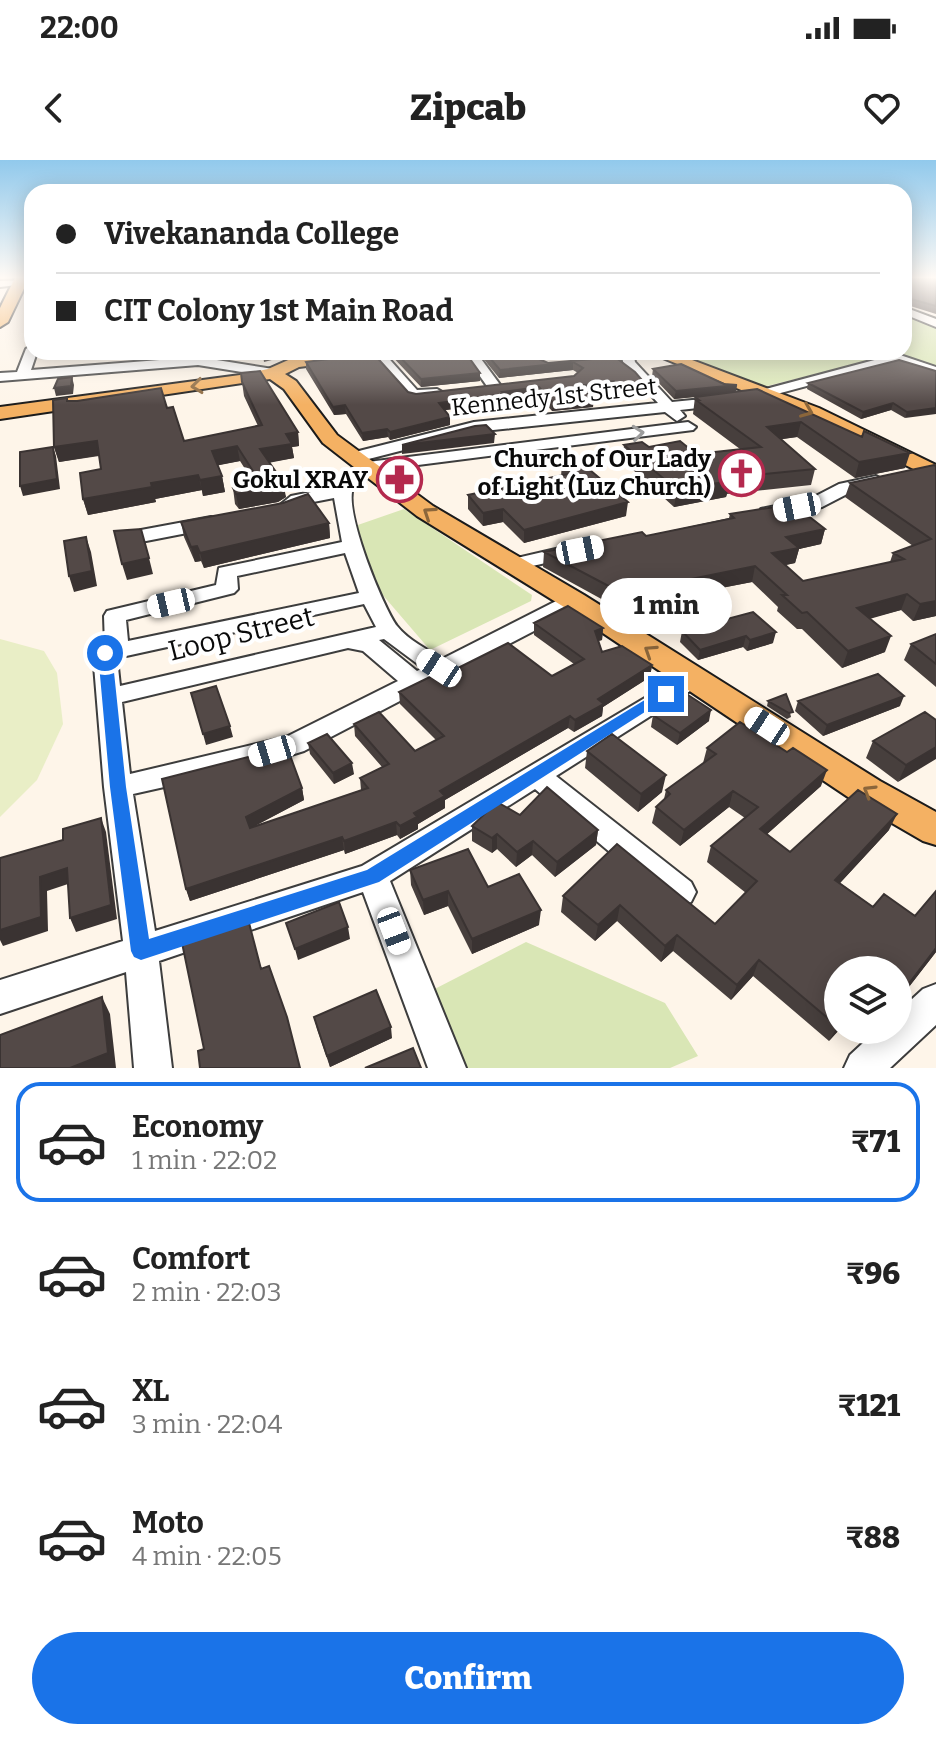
<!DOCTYPE html>
<html lang="en">
<head>
<meta charset="utf-8">
<style>
  :root { --surface:#fff; --page:#f2f2f2; --text:#222; --muted:#767676; --line:#e0e0e0; --accent:#1a73e8 }
  body { margin:0; font-family:Bitter,serif; background:var(--page); color:var(--text); height:100vh; display:flex; flex-direction:column; font-size:30px; white-space:nowrap }
  * { box-sizing:border-box; margin:0 }
  p { font-size:26px; color:var(--muted) }
  .icon { flex:none; width:44px; height:44px; fill:none; stroke:currentColor; stroke-width:2; stroke-linecap:round; stroke-linejoin:round }
  .map { position:relative; height:908px; overflow:hidden }
  .panel { display:flex; flex-direction:column; background:var(--surface); flex:1 }
  .panel>* { flex:none }
  .banner { position:absolute; left:24px; top:24px; width:888px; height:176px; border-radius:24px; box-shadow:0 4px 20px #0003; display:grid; align-content:center; height:176px; padding:0 32px; background:var(--surface) }
  .fabs { position:absolute; left:824px; top:796px; display:grid; gap:16px }
  .fabs a { display:grid; place-items:center; width:88px; height:88px; border-radius:50%; background:var(--surface); box-shadow:0 4px 20px #0003; font-size:40px }
  .end { position:absolute; width:36px; height:36px; margin:-18px; border:10px solid #1a73e8; background:#fff; box-shadow:0 0 0 4px #fff }
  .from { border-radius:50% }
  .bubble { position:absolute; height:56px; border-radius:28px; background:var(--surface); box-shadow:0 4px 20px #0003; font-size:26px; font-weight:800; line-height:56px; text-align:center }
  .car { position:absolute; width:24px; height:48px; margin:-24px -12px; border-radius:10px; box-shadow:0 0 6px 2px #0007; background:linear-gradient(#fff 24%,#345 0 40%,#fff 0 76%,#345 0 86%,#fff 0) }
  .banner b { display:flex; align-items:center; gap:28px; height:76px; font-size:30px }
  .banner b+b { border-top:2px solid var(--line) }
  .banner i { width:20px; height:20px; background:var(--text) }
  ul { padding:14px 0 0; list-style:none }
  li { display:flex; align-items:center; gap:24px; height:120px; margin:0 16px 12px; padding:0 16px; border:4px solid transparent; border-radius:24px }
  li div { flex:1 }
  li b { display:block; font-size:30px }
  li em { font-style:normal; font-weight:800 }
  li.selected { border-color:var(--accent) }
  li>.icon { width:72px; height:72px; stroke-width:1.5 }
  .button { display:flex; gap:16px; margin-top:auto; padding:16px 32px }
  .button a { flex:1; height:92px; border-radius:48px; background:var(--accent); color:#fff; font-size:32px; font-weight:800; line-height:92px; text-align:center }
  .status { display:flex; justify-content:space-between; align-items:center; height:56px; padding:0 40px; background:var(--surface); direction:ltr }
  .status svg { height:22px; fill:currentColor }
  header { display:flex; justify-content:space-between; align-items:center; height:104px; padding:0 32px; background:var(--surface); font-size:36px; font-weight:800 }
  .map>svg:first-child { display:block }
  .green { fill:#d9e6b5 }
  .pitch { fill:#e9eec6 }
  .lines { fill:none; stroke-linecap:round; stroke-linejoin:round }
  .minor-casing { stroke:#3d3d3d; stroke-width:4 }
  .major-casing { stroke:#1b1b1b; stroke-width:4 }
  .minor { fill:#fff; fill-rule:evenodd }
  .major { fill:#f4b163; fill-rule:evenodd }
  .wall { fill:#473f3d }
  .shaded-wall { fill:#3a3332 }
  .building { fill:#534947; stroke:#3a3332; stroke-width:2 }
  .oneway { stroke:#8b663b }
  .oneway2 { stroke:#9d9d9d }
  .route { fill:#1a73e8 }
  .labels { text-anchor:middle; stroke-width:8; stroke-linejoin:round; paint-order:stroke }
  .far-street-label { font-size:24px; fill:#0a0a0a; stroke:#fff }
  .far-poi-label { font-size:24px; font-weight:bold; fill:#0a0a0a; stroke:#fff; text-anchor:end }
  .street-label { font-size:28px; fill:#0a0a0a; stroke:#fff }
</style>
</head>
<body>
<div class="status"><b>22:00</b><svg viewBox="0 0 49 12"><path d="M0 12V9h3v3zM5 12V6h3v6zM10 12V3h3v9zM15 12V0h3v12zM26 1h20v11H26zM47 4h2v5h-2z"/></svg></div>
<header><svg class="icon" aria-label="back" viewBox="0 0 24 24"><path d="M15 5l-7 7 7 7"/></svg>Zipcab<svg class="icon" aria-label="heart" viewBox="0 0 24 24"><path d="M12 20l-8-8c-3-5 5-10 8-4 3-6 11-1 8 4z"/></svg></header>
<div class="map">
<svg width="936" height="908" viewBox="0 0 936 908">
  <rect width="100%" height="100%" fill="#fef5e9"/>
  <!-- green -->
  <path class="green" d="M904,154l32,13v42l-39,-15 -130,32 -11,-1 -88,-33h236z
    M404,349l128,86 -1,6 -101,49 -49,-57 -29,-66z
    M526,782l139,61 33,53 -28,12h-217l-30,-73z"/>
  <!-- pitch -->
  <path class="pitch" d="M0,479l44,12 13,22 6,51 -26,56 -37,37z"/>
  <g class="lines">
    <defs>
      <path id="minor" d="M25,120v4l-25,3v-6z
        M904,147l32,12v8l-32,-13z
        M32,185v7h5l-6,18 167,-13 75,12 7,4 -7,4 -75,-12 -198,16v-8l17,-1 9,-23z
        M370,192h13l34,38 20,-1 7,4 -7,4 -29,1z
        M463,192h13l25,34 -2,3h-10z
        M621,192h12l2,10 37,40 71,-7 154,-41 39,13v8l-40,-13 -153,41 -63,7 5,6 -8,5 -12,-9 -191,20 -121,31 -8,-5 2,-4 127,-32 184,-19 -34,-37z
        M688,262l8,5 -3,3 -322,41c-7,5 -15,10 -18,17 -9,24 30,119 44,138 11,14 30,23 45,33l124,-63h16l3,5 -3,5 -278,145 -55,17 -116,26 22,137 207,-65 330,-196 9,2 3,6 -3,6 -145,92 135,106 5,10 -5,10 -11,4 -11,-4 -134,-113 -145,92 76,187h-38l-65,-176 -204,69 13,107h-38l-8,-96 -126,42v-34l123,-39 -19,-154 -11,-134 4,-5 8,-2 -1,-30 3,-5 109,-26 3,-17 123,-26 -8,-44 -31,6 -19,11 -9,-6 16,-13 45,-9 9,-13 15,-11zM345,393l14,40 -231,48 -2,-21 108,-27 4,-4 -1,-13zM364,444l12,23 -256,59 -3,-28zM384,479l39,29 -6,3 -38,-31zM348,488l15,3 35,30 -112,56 -156,37 -8,-72z
        M876,316l9,5 -3,4 -31,7 -29,15 -54,12 -9,-6 2,-4 49,-10 29,-15z
        M211,357l7,2 2,4 -2,4 -77,15 -10,-6 10,-6z
        M573,385l10,6 -3,4 -69,16 -10,-6 3,-4z
        M936,824v41l-46,43h-46l6,-13 27,-25h21v-18l25,-23z"/>
      <path id="major" d="M15,118h14l-21,44 -8,5v-19z
        M336,192h49l-8,5 -78,10 -14,7 11,7 41,54 96,71 151,89 296,186 56,31v33l-13,-4 -69,-40 -290,-194 -147,-91 -94,-73 -39,-54 -14,-10 -270,40v-12l240,-32 28,-6 27,-12z
        M648,192h23l148,56 117,57v15l-131,-64z"/>
    </defs>
    <!-- minor casing -->
    <use href="#minor" class="minor-casing"/>
    <!-- major casing -->
    <use href="#major" class="major-casing"/>
    <!-- minor -->
    <use href="#minor" class="minor"/>
    <!-- major -->
    <use href="#major" class="major"/>
  </g>
  <!-- wall -->
  <path class="wall" d="M904,118h32v36l-32,-10z
    M388,192h77l15,29 -59,6z
    M478,192h115l-46,5 -6,3 7,3 67,-6 32,38 -25,3 -9,-9 -27,3 7,15 -41,4 -14,-16 -34,4v3l-59,8 5,15 -60,15 -2,-3 -25,4 -17,-27 -12,1 -28,-46v-7l110,32 158,-18 4,-3 -5,-3 -74,8z
    M653,209l71,15 13,1 -1,7 169,76 -50,10 -58,-41 -16,2 34,30 -4,16 -84,9 -1,3 -52,10 -52,-47 2,-15 72,9 44,-5 -47,-35 2,-17 19,-2 -40,4 -22,-23z
    M936,211l-31,47 -14,-8 -30,9 -54,-30 1,-6z
    M242,222l56,50 1,14 -7,1 2,11 -24,4 16,35 -8,5 -39,7 -4,-5 -2,-16 21,-5 -14,-22 -22,4 4,11 3,16 -22,4 -1,-6 -47,9 1,3 -68,13 -5,-16 18,-30 -2,-13 -40,6 -5,-15 14,-46 99,7 17,33 74,-15 -14,-30z
    M562,304l64,52 -102,27 -21,-21 -20,4 -15,-17v-14l93,-19z
    M936,306v150l-23,5 -12,-11 -31,8 15,34 -43,16 -40,-39h-5l-20,-18 1,-4 -26,-25 -51,10 -2,18 -46,12 -37,-15 -73,-40 1,-15 102,-16 83,-18 1,-4 95,15 -4,15 -22,5 -4,14 -10,2 18,16 87,-19 3,-9 20,-7 -68,-49 5,-14z
    M181,362l148,1 1,15 -126,30 -3,-7 -6,1 -11,-25z
    M753,452l20,31 -26,8 -4,-4 -45,13 -18,-18 2,-11z
    M534,463l69,5 -1,12 -4,1 4,11 50,13 -2,12 -47,30 -1,9 -28,16 -6,-4 -123,72v8l-27,16v5l-18,10 -3,-4 -52,19 -1,-4 -154,51 -4,-12 101,-142 15,41 2,12 -53,28 110,-38 -1,-12 22,-11 -27,-31 -1,-12 61,27 21,-11 -36,-36 -1,-12 37,-13 116,-3 22,-12 -40,-29z
    M936,474v53l-32,-27 7,-16z
    M786,534l5,23 -4,2 -20,-13 1,-5z
    M798,541l102,5 -77,30 -28,-25z
    M653,555l56,6 -32,24 -26,-18z
    M936,560l-38,62 -32,-24 7,-17z
    M308,583l46,31 -20,10 -24,-30z
    M707,588l114,38 -54,48 23,18 99,-22 -49,53 96,69 -38,49v-31h-60l1,60 -10,11 -76,-65 -22,24 -58,-49 -12,11 -44,-41 -22,20 -34,-29 2,-16 54,-52 98,80 31,-31 -39,-31 4,-16 34,-28 -16,-11 -49,39 -28,-23 4,-16 8,-8 2,-9 37,-27z
    M587,591l75,41 -24,20 -53,-44z
    M520,655l78,15 -2,15 -41,32 -23,-22 -16,12 -19,-18 -5,4 -20,-12v-15z
    M410,710l78,17 51,38 -67,29 -24,-48 -24,9 -13,-30z
    M314,857l78,21 -62,29 -13,-38z"/>
  <!-- shaded-wall -->
  <path class="shaded-wall" d="M50,192h14v3l-24,2 -1,-4z
    M273,192h38l-16,2 -31,8 -1,-7z
    M543,192h50l-46,5 -10,6 1,-7z
    M573,202v8l-74,8 1,-8z
    M480,213v8l-59,6v-8z
    M72,217l2,8 -1,9 -17,2 -2,-8z
    M614,221l-1,8 -36,4 1,-7z
    M737,225l-2,8 -61,6 2,-8z
    M539,227l-1,8 -34,4v3l-65,9v-8l63,-11z
    M648,227l-1,8 -25,3 1,-8z
    M594,239l-1,8 -41,4 1,-8z
    M893,243l-2,7 -30,9 2,-7z
    M345,245l1,9 -12,1 -1,-8z
    M936,248v6l-31,4 2,-6z
    M450,257v8l-60,15v-8z
    M801,262l-4,15 -34,5 4,-15z
    M387,269l1,8 -25,4 -1,-8z
    M298,272l1,14 -7,1 2,11 -31,6 -3,-15 26,-15z
    M495,274l-1,9 -92,11v-9z
    M97,281l4,14 -42,7 -5,-15z
    M237,286l3,15 -25,5 -3,-15z
    M53,287l3,9 4,33 -37,7 -3,-10z
    M910,293l-5,15 -50,10 4,-16z
    M198,315l4,15 -47,9 -4,-16z
    M222,316l3,16 -22,4 -3,-16z
    M730,321l-4,16 -52,10 3,-17z
    M283,322l3,15 -8,5 -39,7 -3,-15z
    M152,327l4,15 -68,13 -5,-16z
    M628,342l-2,14 -102,27v-13z
    M503,349v13l-20,4v-13z
    M329,363l1,15 -126,30 -4,-15z
    M825,369l-4,15 -22,5 -4,14 -27,6 4,-16 14,-16z
    M86,377l5,15 6,34 -23,6 -5,-16z
    M197,386l4,15 -6,1 -4,-15z
    M149,398l4,16 -26,6 -5,-16z
    M755,406l-3,16 -68,13 2,-15z
    M703,434l-4,16 -46,12 3,-16z
    M907,434l-6,16 -49,14 5,-16z
    M936,441v15l-23,5 7,-17z
    M603,468l-1,12 -8,2 1,-11z
    M776,472l-3,11 -26,8 3,-11z
    M746,476l-3,11 -45,13 2,-10z
    M891,476l-6,16 -43,16 6,-17z
    M652,505l-2,12 -47,30 -1,9 -28,16 1,-12 23,-21z
    M904,536l-4,10 -77,30 4,-11z
    M711,550l-2,11 -32,24 3,-12z
    M570,556l-2,12 -123,72v8l-27,16v5l-18,10v-13l40,-35z
    M230,566l3,11 -27,8 -3,-11z
    M936,587v12l-38,23 8,-17z
    M352,603l2,11 -20,10 -1,-11z
    M827,610l-6,16 -66,59 5,-16z
    M666,615l-4,17 -24,20 3,-18z
    M302,628l2,12 -55,29 -3,-12z
    M733,631l-4,16 -49,39 4,-16z
    M897,654l-8,16 -61,66 7,-16z
    M101,658l5,14 11,87 -41,13 -6,-14z
    M396,662l1,13 -52,19 -1,-13z
    M598,670l-2,15 -41,32 2,-15z
    M497,674v15l-5,4v-15z
    M342,677l2,13 -154,51 -4,-12z
    M533,681l-1,14 -16,12 1,-15z
    M67,708l7,14 -27,9 1,40 -45,15 -3,-6v-10l40,-53z
    M448,731v15l-24,9 -1,-15z
    M620,745l-3,16 -22,20 3,-16z
    M541,750l-2,15 -67,29v-15z
    M348,767l2,12 -52,21 -3,-11z
    M677,775l-4,16 -12,11 4,-16z
    M936,788v4l-38,49 6,-11z
    M759,800l-6,16 -22,24 6,-15z
    M102,837l8,17 6,54h-46z
    M838,865l1,5 -10,11z
    M391,867l1,11 -62,29 -3,-11z"/>
  <!-- building -->
  <path class="building" d="M904,118h32v28l-32,-9z
    M395,192h70l15,21 -59,6z
    M485,192h58l-5,4 1,3 9,4 67,-6 20,15 13,15 -25,3 -9,-9 -36,5 16,13 -41,4 -14,-16 -37,5 2,2 -65,9 11,14 -60,15 -3,-3 -25,4 -17,-28 -12,2 -27,-45 67,-9 35,39 8,2 158,-18 9,-8 -10,-6 -73,8z
    M899,200l37,11v37l-29,4 -14,-9 -30,9 -55,-29z
    M681,204l43,20 13,1 -61,6 -23,-22z
    M260,211l38,61 -12,2 6,10 -32,5 23,33 -7,5 -40,7 -3,-6 27,-6 -23,-36 -25,5 10,25 -22,4 -2,-5 -47,8 1,4 -69,12 -3,-26 21,-4 -4,-28 -43,6 -1,-47 14,-2v3h10l84,-13 6,20 6,-1 11,34 78,-16 -20,-43 -1,-9z
    M72,217l-1,9 -17,2 4,-9z
    M757,229l105,48 2,-6 46,22 -51,9 -58,-40 -34,5 48,42 -89,9 4,3 -53,9 -53,-45 18,-3 7,5 31,-6 16,13 65,-7 -65,-47h3l-4,-3z
    M486,265l9,9 -93,11 73,-19z
    M53,287l4,32 -37,7v-34z
    M578,300l50,42 -104,28 -21,-21 -20,4 -15,-18 105,-22 -11,-9z
    M934,305l2,1v135l-16,3 -13,-10 -50,14 34,28 -43,15 -41,-39 -5,1 -20,-18h5l-32,-29 -69,14 17,14 -47,12 -38,-15 -74,-39 98,-20 4,4 88,-18 -4,-4 63,-10 32,25 -39,8 13,11 -27,5 31,28 101,-22 -11,-6 38,-14 -81,-56z
    M308,334l21,29 -129,30 -3,-7 -6,1 -10,-25 102,-19z
    M141,369l8,29 -27,6 -8,-33z
    M86,377l6,34 -23,5 -5,-35z
    M568,446l35,22 -8,3 7,21 20,-6 30,19 -54,34 6,5 -29,16 -5,-4 -130,75 5,5 -31,17 3,4 -17,9 -4,-4 -52,19 -2,-4 -156,52 -24,-110 125,-32 15,41 -56,29 4,11 118,-40 -8,-10 29,-14 -35,-40 25,-12 36,39 29,-15 -45,-44 33,-16 4,3 72,-36 44,33 32,-17 -50,-36z
    M753,452l23,20 -26,8 -4,-4 -46,14 -18,-19z
    M936,474v30l-25,-20z
    M878,514l26,22 -77,29 -29,-24z
    M216,526l14,40 -27,8 -12,-41z
    M685,533l26,17 -31,23 -27,-18z
    M786,534l7,18 -4,1 -21,-12z
    M925,552l11,8v27l-30,18 -33,-24z
    M740,562l47,30 6,-4 34,22 -67,59 30,23 68,-62 39,24 -62,66 38,27 11,-13 31,22 21,-25v57l-32,42 -6,-5v-15h-60l-1,56 -78,-66 -22,25 -60,-50 -12,11 -45,-41 -22,20 -35,-29 54,-52 98,80 42,-43 -46,-35 47,-39 -25,-16 -49,39 -28,-23 14,-13 -4,-4 50,-36 -9,-6z
    M327,574l25,29 -19,10 -25,-30z
    M612,574l54,41 -25,19 -54,-43z
    M547,627l51,43 -41,32 -24,-21 -16,11 -20,-18 -5,4 -20,-12 25,-24 23,13z
    M101,658l10,87 -41,13 -3,-50 -27,9 1,40 -41,13v-72l63,-18v-11z
    M468,689l20,38 31,-13 22,36 -69,29 -24,-48 -25,9 -13,-30z
    M339,742l9,25 -53,22 -9,-26z
    M248,759l13,50 8,-3 18,51 13,51h-100l-2,-17 6,-2 -22,-106z
    M376,830l15,37 -64,29 -13,-39z
    M102,837l6,56 -38,15h-70v-33z
    M413,888l8,20h-56z"/>
  <!-- one-way arrows -->
  <defs><path id="oneway-chevron" d="M-2-3.5L2.5 0L-2 3.5" fill="none" stroke-width="1.6" stroke-linecap="round" stroke-linejoin="round" transform="scale(2)"/></defs>
  <g class="oneway">
    <use href="#oneway-chevron" transform="translate(197 226) rotate(173)"/>
    <use href="#oneway-chevron" transform="translate(807 251) rotate(22)"/>
    <use href="#oneway-chevron" transform="translate(429 353) rotate(-146)"/>
    <use href="#oneway-chevron" transform="translate(650 491) rotate(-147)"/>
    <use href="#oneway-chevron" transform="translate(869 631) rotate(-149)"/>
  </g>
  <use class="oneway2" href="#oneway-chevron" transform="translate(638 273) rotate(-6)"/>
  <!-- sky -->
  <linearGradient id="sky" x2="0" y2="1"><stop stop-color="#91c9ec"/><stop offset="0.48" stop-color="#fffaf5"/><stop offset="1" stop-color="#fffaf5" stop-opacity="0"/></linearGradient>
  <rect width="936" height="245" fill="url(#sky)"/>
  <!-- route -->
  <path class="route" d="M105,489l7,4 14,134 23,152 218,-69 294,-180 5,-1 7,5 -294,188 -238,78 -7,-3 -3,-6 -21,-164 -12,-134z"/>
  <!-- icons -->
  <defs>
    <symbol id="church-ring" viewBox="-11 -11 22 22"><circle r="9.5" fill="#fff" stroke="#b4294e" stroke-width="1.5"/><path d="M-1.2-6h2.4v3.5h3.3v2.4h-3.3V6h-2.4V-.1h-3.3v-2.4h3.3Z" fill="#b4294e"/></symbol>
    <symbol id="pharmacy-ring" viewBox="-11 -11 22 22"><circle r="9.5" fill="#fff" stroke="#b4294e" stroke-width="1.5"/><path d="M-2-6h4v4h4v4h-4v4h-4v-4h-4v-4h4Z" fill="#b4294e"/></symbol>
  </defs>
  <g fill-rule="evenodd">
    <use href="#church-ring" x="716" y="288" width="51" height="51"/>
    <use href="#pharmacy-ring" x="374" y="294" width="51" height="51"/>
  </g>
  <g class="labels">
    <!-- far-street labels -->
    <g class="far-street-label">
      <text transform="translate(554 237) rotate(-6)" y="8">Kennedy 1st Street</text>
    </g>
    <!-- far-poi labels -->
    <g class="far-poi-label">
      <text x="711" y="307">Church of Our Lady<tspan x="711" dy="28">of Light (Luz Church)</tspan></text>
      <text x="368" y="328">Gokul XRAY</text>
    </g>
    <!-- street labels -->
    <g class="street-label">
      <text transform="translate(241 473) rotate(-14)" y="10">Loop Street</text>
    </g>
  </g>
</svg>
<div class="fabs">
<a><svg class="icon" aria-label="layers" viewBox="0 0 24 24"><path d="M12 4l9 5-9 5-9-5zM3 14l9 5 9-5"/></svg></a>
</div>
<i class="end from" style="left:105px;top:493px"></i>
<i class="end" style="left:666px;top:534px"></i>
<div class="bubble" style="left:600px;top:418px;width:132px">1 min</div>
<i class="car" style="left:797px;top:347px;rotate:259deg"></i>
<i class="car" style="left:580px;top:390px;rotate:79deg"></i>
<i class="car" style="left:171px;top:443px;rotate:257deg"></i>
<i class="car" style="left:439px;top:508px;rotate:303deg"></i>
<i class="car" style="left:767px;top:566px;rotate:303deg"></i>
<i class="car" style="left:272px;top:591px;rotate:253deg"></i>
<i class="car" style="left:394px;top:771px;rotate:159deg"></i>
<div class="banner">
<b><i class="from"></i>Vivekananda College</b>
<b><i></i>CIT Colony 1st Main Road</b>
</div>
</div>
<section class="panel">
<ul>
<li class="selected"><svg class="icon" aria-label="car" viewBox="0 0 24 24"><path d="M5 17H2v-5l4-1 3-4h7l3 4 3 1v5h-3M9 17h6M6 11h13"/><circle cx="7" cy="17" r="2"/><circle cx="17" cy="17" r="2"/></svg><div><b>Economy</b><p>1 min · 22:02</p></div><em>₹71</em></li>
<li><svg class="icon" aria-label="car" viewBox="0 0 24 24"><path d="M5 17H2v-5l4-1 3-4h7l3 4 3 1v5h-3M9 17h6M6 11h13"/><circle cx="7" cy="17" r="2"/><circle cx="17" cy="17" r="2"/></svg><div><b>Comfort</b><p>2 min · 22:03</p></div><em>₹96</em></li>
<li><svg class="icon" aria-label="car" viewBox="0 0 24 24"><path d="M5 17H2v-5l4-1 3-4h7l3 4 3 1v5h-3M9 17h6M6 11h13"/><circle cx="7" cy="17" r="2"/><circle cx="17" cy="17" r="2"/></svg><div><b>XL</b><p>3 min · 22:04</p></div><em>₹121</em></li>
<li><svg class="icon" aria-label="car" viewBox="0 0 24 24"><path d="M5 17H2v-5l4-1 3-4h7l3 4 3 1v5h-3M9 17h6M6 11h13"/><circle cx="7" cy="17" r="2"/><circle cx="17" cy="17" r="2"/></svg><div><b>Moto</b><p>4 min · 22:05</p></div><em>₹88</em></li>
</ul>
<div class="button"><a>Confirm</a></div>
</section>
</body>
</html>
